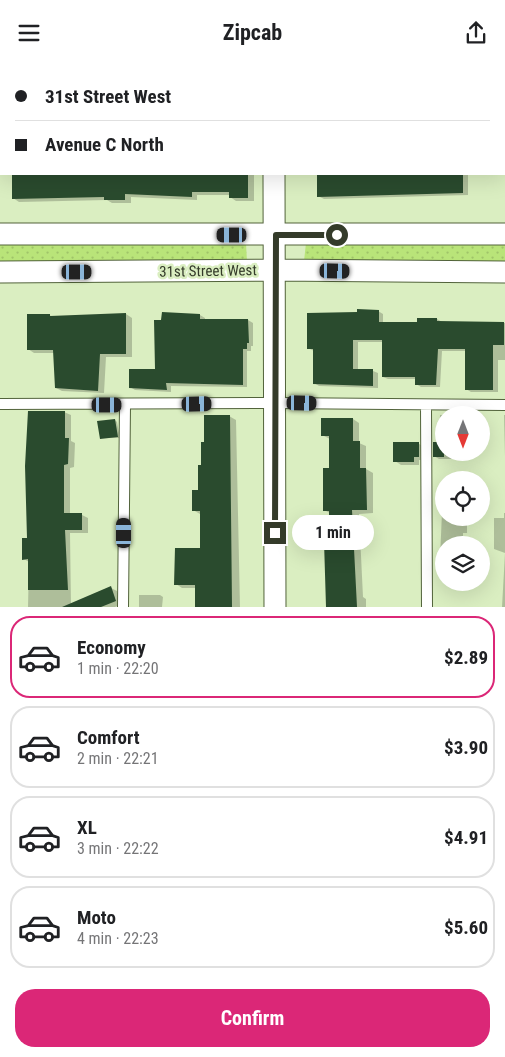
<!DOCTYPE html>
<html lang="en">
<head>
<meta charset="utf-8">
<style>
  :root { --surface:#fff; --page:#f2f2f2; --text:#202124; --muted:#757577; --line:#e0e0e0; --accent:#db2777 }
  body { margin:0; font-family:"Roboto Condensed",sans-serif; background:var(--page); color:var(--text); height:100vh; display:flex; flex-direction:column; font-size:19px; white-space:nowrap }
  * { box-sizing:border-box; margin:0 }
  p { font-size:16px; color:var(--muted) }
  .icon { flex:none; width:28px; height:28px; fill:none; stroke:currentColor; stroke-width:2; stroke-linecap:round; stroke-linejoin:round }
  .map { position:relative; height:542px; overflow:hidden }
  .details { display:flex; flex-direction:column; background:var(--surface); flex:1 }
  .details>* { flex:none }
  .banner { position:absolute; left:0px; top:0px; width:505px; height:110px; box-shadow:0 5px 20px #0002; display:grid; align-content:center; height:110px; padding:0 15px; background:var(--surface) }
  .needle { width:32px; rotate:180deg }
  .fabs { position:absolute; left:435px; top:341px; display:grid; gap:10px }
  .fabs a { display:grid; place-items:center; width:55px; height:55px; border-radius:50%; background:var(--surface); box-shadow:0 5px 20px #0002; font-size:25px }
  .end { position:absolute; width:22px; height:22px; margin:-11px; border:6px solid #343b2a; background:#fff; box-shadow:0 0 0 2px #fff }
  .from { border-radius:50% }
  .bubble { position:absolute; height:35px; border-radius:18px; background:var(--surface); box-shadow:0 5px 20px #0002; font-size:16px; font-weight:700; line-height:35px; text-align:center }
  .car { position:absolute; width:15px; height:30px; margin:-15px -8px; border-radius:6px; box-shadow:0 0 4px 1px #0007; background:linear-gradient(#222 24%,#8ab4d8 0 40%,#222 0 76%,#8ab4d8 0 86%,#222 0) }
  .banner b { display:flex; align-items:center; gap:18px; height:48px; font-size:19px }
  .banner b+b { border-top:1px solid var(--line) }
  .banner i { width:12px; height:12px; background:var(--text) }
  ul { padding:9px 0 0; list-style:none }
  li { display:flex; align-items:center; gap:15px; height:82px; margin:0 10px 8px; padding:0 5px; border:2px solid var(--line); border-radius:20px }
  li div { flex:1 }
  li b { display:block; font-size:19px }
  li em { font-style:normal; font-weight:700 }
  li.on { border-color:var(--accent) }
  li>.icon { width:45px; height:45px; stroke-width:1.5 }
  .cta { display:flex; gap:10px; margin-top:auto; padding:10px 15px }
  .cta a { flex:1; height:58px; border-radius:20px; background:var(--accent); color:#fff; font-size:20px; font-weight:700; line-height:58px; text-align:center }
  header { display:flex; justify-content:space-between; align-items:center; height:65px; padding:0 15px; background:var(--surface); font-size:22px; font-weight:700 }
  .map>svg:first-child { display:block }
  .grass { fill:url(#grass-dots) }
  .pitch { fill:#b9e479 }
  .shadow { fill:#0003 }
  .building { fill:#2a4b2e }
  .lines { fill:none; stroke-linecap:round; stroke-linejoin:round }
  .service-casing { stroke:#52633b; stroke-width:12 }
  .minor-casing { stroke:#52633b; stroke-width:23 }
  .service { stroke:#fff; stroke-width:10 }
  .minor { stroke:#fff; stroke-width:21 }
  .route { stroke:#343b2a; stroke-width:6 }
  .labels { text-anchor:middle; stroke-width:5; stroke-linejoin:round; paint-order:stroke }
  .street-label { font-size:15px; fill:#343b2a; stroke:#daeec1 }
</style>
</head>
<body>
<header><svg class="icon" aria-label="menu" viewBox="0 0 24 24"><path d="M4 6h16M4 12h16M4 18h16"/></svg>Zipcab<svg class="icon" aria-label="share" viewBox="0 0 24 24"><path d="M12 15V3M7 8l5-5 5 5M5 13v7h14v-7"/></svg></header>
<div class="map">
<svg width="505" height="542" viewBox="0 0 505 542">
  <defs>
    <pattern id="grass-dots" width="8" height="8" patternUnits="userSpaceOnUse" patternTransform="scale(1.25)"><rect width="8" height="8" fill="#b9e479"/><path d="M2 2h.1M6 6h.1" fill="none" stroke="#a0c469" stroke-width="1.8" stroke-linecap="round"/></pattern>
  </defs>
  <rect width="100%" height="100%" fill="#daeec1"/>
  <!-- grass -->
  <path class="grass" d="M505,177v22l-201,-3 2,-18z
    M246,178l1,19h-247v-18z"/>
  <!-- pitch -->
  <path class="pitch" d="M121,0h118l-2,1z"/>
  <!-- shadow -->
  <path class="shadow" d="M326,0h32l2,1h-34z
    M13,109h241v27h-18l-6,-4v-2h-33v5l-66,-3v6h-19l-5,-3 -88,2 -6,-4z
    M318,109h150v21l-144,4 -6,-3z
    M378,246l5,3v9h35l19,-4 5,3 63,1v37h-7v32h-27l-5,-3v-38h-24l-2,36h-19l-5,-3v-5h-28l-5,-2v-35h-25v29h15l5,2v15l-59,-2 -5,-3v-32l-6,-3z
    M126,249l6,4v39h-26l-2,36 -42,-2 -6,-3 -1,-35h-21l-6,-4 21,-34 4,2z
    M200,250l5,3v2h43l5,3v23h-2v5h-4v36l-76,-1v6l-36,-2 -5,-3 26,-17 6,-49z
    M64,347l7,3v26l4,2 -1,24 -4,1v47h12l6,3v15h-18l1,74h-43l1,-45 -5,-3z
    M440,350h15h-11v38h20v6h-25l-5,-3 5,-12z
    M504,350h1v42z
    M229,351l7,4 4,187h-44v-19h-14l-6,-4 26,-35 -2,-35 -7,-4 6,-19 6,-47z
    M353,354l6,4v20l7,3v23l7,4v40l-14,1 4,83 3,2v8h-39l3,-94 -6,-3 6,-41v-30l-8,-4z
    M115,355l2,2 3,16h-19z
    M419,379l6,3v13h-6v5h-18l-6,-4z
    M442,447l2,5h23v16h-4v12h-19v16l-4,-3z
    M504,448h1v94h-3l3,-54 -11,-4v-31h10z
    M111,523l6,3 5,13 -7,3h-24z
    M139,530h21l3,2 -1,10h-23z"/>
  <!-- building -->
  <path class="building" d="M12,109h236v24h-19v-6h-37v5l-67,-3v6h-21v-3l-92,2z
    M317,109h146v19l-146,4z
    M357,244l22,1v12h38v-4h20v3l67,1v23h-11v45h-28v-41h-27l-2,36h-21v-8h-33v-37h-29v29h20v17l-60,-2v-35h-6v-36l50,-1z
    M162,247l38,2v5h48l1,24h-2v6h-4v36l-77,-2 1,7 -38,-2v-19h26l-1,-49h7z
    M126,248v41h-26l-2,37 -43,-3 -2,-38h-26v-36h23v2z
    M28,346h37v27h4l-1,26 -4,1v48h18v17h-17l3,60h-40v-31l-6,1v-22h5l-2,-72z
    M204,350h26l2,192h-37v-22h-21l1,-37h25v-37h-8v-21h6v-25h3v-23h3z
    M321,353h32v23h7v27h6l1,42h-15l5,97h-31l-2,-66h5v-30h-6v-43h6v-32h-8z
    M115,354l3,18 -18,2 -3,-18z
    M393,377h26v15h-5v5h-21z
    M433,377h11v15h-11z
    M111,521l5,15 -15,6h-39z"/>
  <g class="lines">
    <defs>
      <path id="service" d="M437,0v1
        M0,26h1
        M0,339l274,-1 231,2
        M426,340l1,202
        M123,542l2,-202"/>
      <path id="minor" d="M273,0v1
        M274,109l1,433
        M0,169h505
        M0,207l276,-2 229,2"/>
    </defs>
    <!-- service casing -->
    <use href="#service" class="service-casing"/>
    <!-- minor casing -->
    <use href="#minor" class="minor-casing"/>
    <!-- service -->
    <use href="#service" class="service"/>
    <!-- minor -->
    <use href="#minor" class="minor"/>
  </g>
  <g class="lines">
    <!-- route -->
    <path class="route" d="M275,468l1,-298h61"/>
  </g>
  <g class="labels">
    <!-- street labels -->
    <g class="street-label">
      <text transform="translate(208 206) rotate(-1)" y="5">31st Street West</text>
    </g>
  </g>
</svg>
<div class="fabs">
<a><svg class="needle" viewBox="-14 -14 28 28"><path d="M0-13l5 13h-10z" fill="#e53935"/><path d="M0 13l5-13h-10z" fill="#757577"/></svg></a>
<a><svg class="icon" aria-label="locate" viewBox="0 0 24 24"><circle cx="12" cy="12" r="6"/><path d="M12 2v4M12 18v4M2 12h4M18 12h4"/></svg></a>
<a><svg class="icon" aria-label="layers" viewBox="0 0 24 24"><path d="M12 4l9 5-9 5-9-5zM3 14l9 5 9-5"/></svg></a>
</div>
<i class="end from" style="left:337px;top:170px"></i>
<i class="end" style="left:275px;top:468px"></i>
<div class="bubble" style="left:292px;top:450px;width:82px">1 min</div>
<i class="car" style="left:232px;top:170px;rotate:270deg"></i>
<i class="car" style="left:335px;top:206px;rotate:91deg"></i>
<i class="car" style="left:77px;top:207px;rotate:90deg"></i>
<i class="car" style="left:302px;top:338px;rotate:91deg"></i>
<i class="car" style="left:197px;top:339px;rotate:89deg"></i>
<i class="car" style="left:107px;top:340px;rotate:90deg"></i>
<i class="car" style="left:124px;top:468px;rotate:0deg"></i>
<div class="banner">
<b><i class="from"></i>31st Street West</b>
<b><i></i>Avenue C North</b>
</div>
</div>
<section class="details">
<ul>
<li class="on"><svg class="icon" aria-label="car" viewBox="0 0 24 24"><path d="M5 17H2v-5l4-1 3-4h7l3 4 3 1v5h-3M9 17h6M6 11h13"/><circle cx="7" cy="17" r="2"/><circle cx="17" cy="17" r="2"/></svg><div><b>Economy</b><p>1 min · 22:20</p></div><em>$2.89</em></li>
<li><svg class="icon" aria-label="car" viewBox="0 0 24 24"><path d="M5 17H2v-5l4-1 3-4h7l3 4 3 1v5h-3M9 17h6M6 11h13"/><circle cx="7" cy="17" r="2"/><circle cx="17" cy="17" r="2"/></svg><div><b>Comfort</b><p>2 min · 22:21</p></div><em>$3.90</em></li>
<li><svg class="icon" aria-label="car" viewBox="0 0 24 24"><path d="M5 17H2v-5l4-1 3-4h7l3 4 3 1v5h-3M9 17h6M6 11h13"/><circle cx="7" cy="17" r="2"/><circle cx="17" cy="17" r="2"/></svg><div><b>XL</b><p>3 min · 22:22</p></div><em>$4.91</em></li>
<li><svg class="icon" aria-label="car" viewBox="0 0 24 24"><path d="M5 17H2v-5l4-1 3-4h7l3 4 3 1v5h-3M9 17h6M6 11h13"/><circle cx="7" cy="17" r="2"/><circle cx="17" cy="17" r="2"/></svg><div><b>Moto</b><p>4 min · 22:23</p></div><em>$5.60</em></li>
</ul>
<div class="cta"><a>Confirm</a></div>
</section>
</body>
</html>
